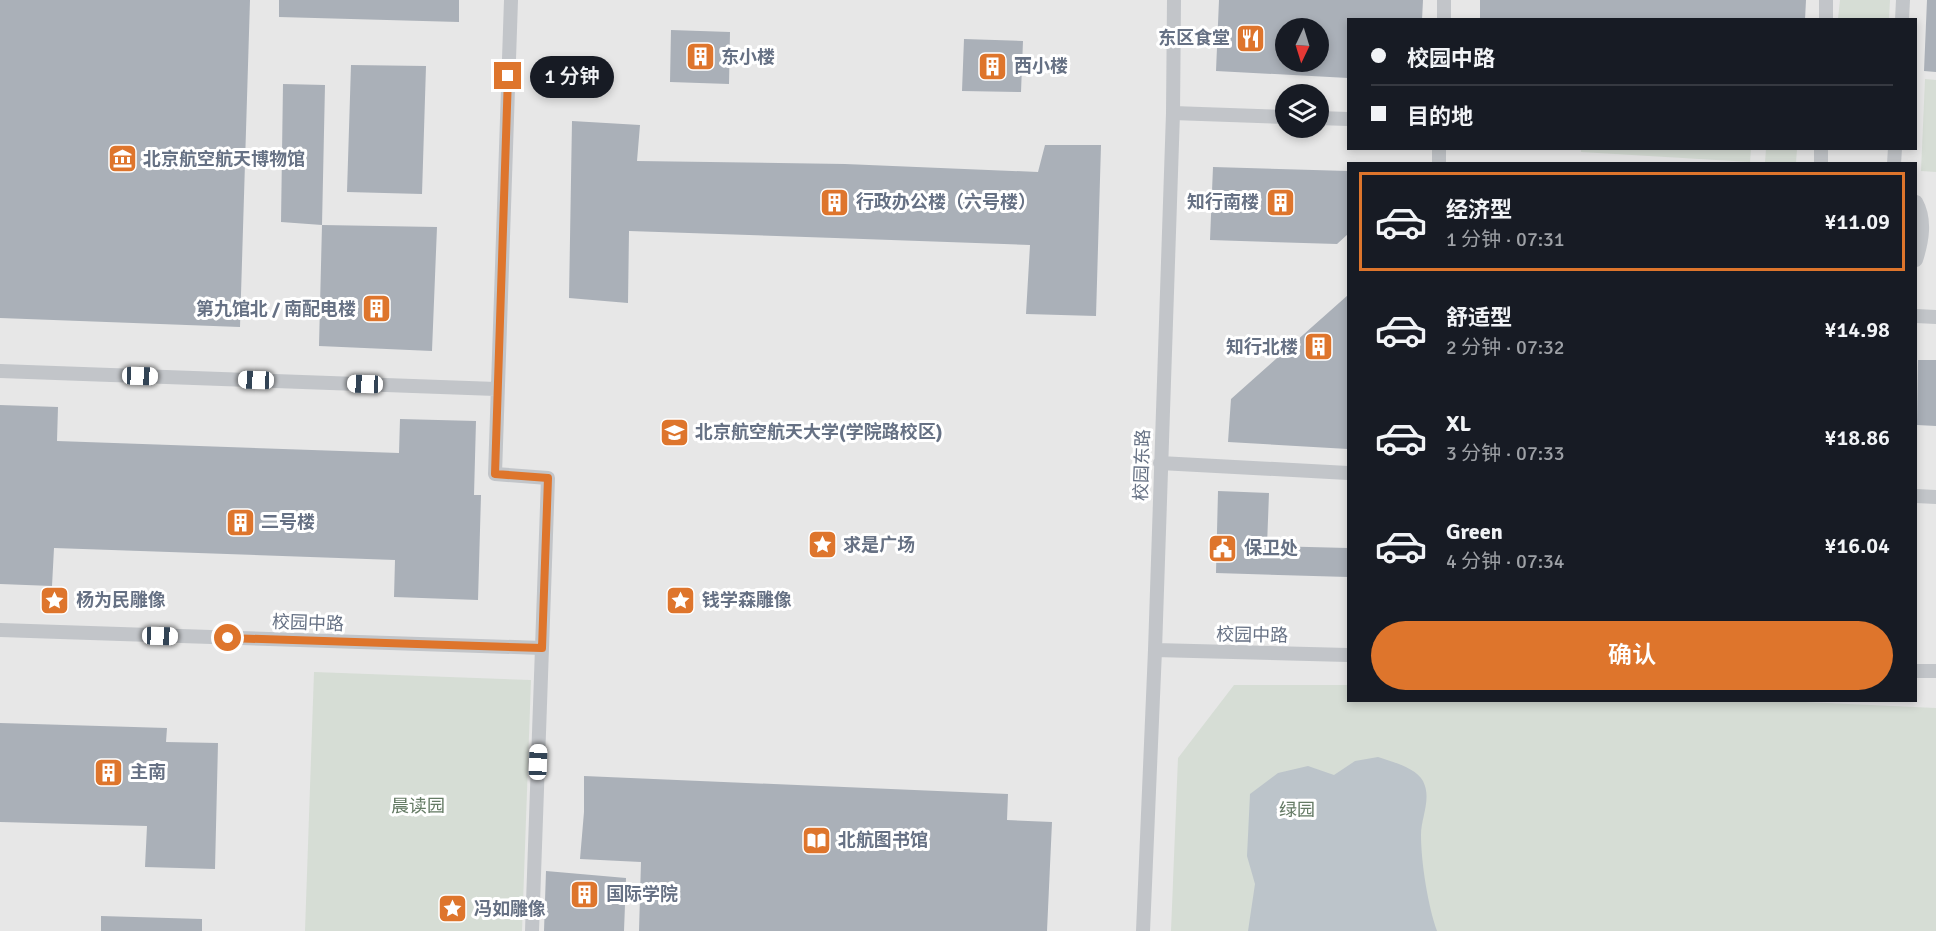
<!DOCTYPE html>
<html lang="zh">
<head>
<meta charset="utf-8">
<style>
  :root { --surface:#171b24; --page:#20242c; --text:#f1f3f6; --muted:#9ea1a6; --line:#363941; --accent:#de752c }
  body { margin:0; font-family:Signika,"Noto Sans SC",sans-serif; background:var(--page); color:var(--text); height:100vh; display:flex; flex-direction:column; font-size:22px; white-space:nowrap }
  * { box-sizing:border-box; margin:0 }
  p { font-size:20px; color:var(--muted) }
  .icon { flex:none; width:33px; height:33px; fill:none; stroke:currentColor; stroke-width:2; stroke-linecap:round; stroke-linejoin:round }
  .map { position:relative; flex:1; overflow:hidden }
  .side { position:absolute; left:1347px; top:162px; width:570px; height:540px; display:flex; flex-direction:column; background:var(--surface); border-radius:0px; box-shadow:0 3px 9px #0003 }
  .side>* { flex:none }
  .hud { position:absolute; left:1347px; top:18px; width:570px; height:132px; border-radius:0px; box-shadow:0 3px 9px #0003; display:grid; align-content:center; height:132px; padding:0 24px; background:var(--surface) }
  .needle { width:39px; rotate:184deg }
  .fabs { position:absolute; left:1275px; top:18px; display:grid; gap:12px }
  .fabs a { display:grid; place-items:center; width:54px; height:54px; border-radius:50%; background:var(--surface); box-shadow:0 3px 9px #0003; font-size:30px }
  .end { position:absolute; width:27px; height:27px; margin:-14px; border:8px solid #de752c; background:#fff; box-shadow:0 0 0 3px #fff }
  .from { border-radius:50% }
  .bubble { position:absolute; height:42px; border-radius:21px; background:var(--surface); box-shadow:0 3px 9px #0003; font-size:20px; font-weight:600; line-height:42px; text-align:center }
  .car { position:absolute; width:18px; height:36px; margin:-18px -9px; border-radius:8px; box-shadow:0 0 4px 2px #0007; background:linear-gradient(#fff 24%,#345 0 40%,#fff 0 76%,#345 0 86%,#fff 0) }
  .hud b { display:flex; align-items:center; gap:21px; height:57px; font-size:22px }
  .hud b+b { border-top:2px solid var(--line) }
  .hud i { width:15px; height:15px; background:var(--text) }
  ul { padding:10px 0 0; list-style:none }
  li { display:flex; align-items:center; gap:18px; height:99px; margin:0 12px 9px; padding:0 12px; border:3px solid transparent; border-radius:0px }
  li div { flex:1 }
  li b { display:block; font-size:22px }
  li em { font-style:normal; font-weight:600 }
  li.selected { border-color:var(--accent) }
  li>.icon { width:54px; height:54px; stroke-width:1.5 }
  .cta { display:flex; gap:12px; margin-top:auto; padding:12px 24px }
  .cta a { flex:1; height:69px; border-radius:36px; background:var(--accent); color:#fff; font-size:24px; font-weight:600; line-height:69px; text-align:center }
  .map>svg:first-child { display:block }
  .built { fill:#e7e7e7; fill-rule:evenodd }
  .green { fill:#d6ddd5 }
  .water { fill:#bcc4ca }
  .building { fill:#aab0b8; fill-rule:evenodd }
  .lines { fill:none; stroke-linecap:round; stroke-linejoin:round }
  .lane { stroke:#c2c5c9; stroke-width:14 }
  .route { stroke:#de752c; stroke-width:8 }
  .labels { text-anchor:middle; stroke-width:6; stroke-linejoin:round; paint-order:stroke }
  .poi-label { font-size:18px; font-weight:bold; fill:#667184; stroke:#fff; text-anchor:start }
  .street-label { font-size:18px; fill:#667184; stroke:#fff }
  .park-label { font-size:18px; fill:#657b65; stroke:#fff }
</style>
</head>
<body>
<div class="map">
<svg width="1936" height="931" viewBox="0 0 1936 931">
  <rect width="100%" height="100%" fill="#f6f7f3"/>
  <!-- built -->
  <path class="built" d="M0,0h1936v931h-1936zM1348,20h568v128h-568zM1286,28h32v34h-32zM1286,94h32v34h-32zM1348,164h568v536h-568z"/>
  <!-- green -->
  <path class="green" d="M1840,0h50l-1,19h-51z
    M1925,79l11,1v92l-15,-1z
    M1581,148h170v1l-1,13 -169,-10z
    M1766,149h31l-1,14 -31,-1z
    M314,672l217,8 -9,251h-217z
    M1234,685h114v15h414l174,8v223h-765l7,-173z"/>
  <!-- water -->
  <path class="water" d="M1378,757c14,5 37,10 45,24 9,18 -2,36 -2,54 0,27 7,71 16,96h-189l7,-47 -8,-28 3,-62 28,-21 30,-7 26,9 21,-14z"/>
  <!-- building -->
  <path class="building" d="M0,0h250l-10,327 -240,-9z
    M279,0h180v22l-180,-5z
    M1219,0h204l-1,20h-74v58l-132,-7zM1286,28h32v34h-32z
    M1480,0h326l-1,20h-325z
    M1927,0h9v72l-12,-1z
    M671,30l59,2 -1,52 -59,-2z
    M964,39l59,2 -2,51 -59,-1z
    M351,65l75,1 -4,128 -75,-2z
    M283,84l42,1 -3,140 -41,-3z
    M572,121l68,4 -3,36 208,3 193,8 7,-27h56l-5,171 -70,-2 4,-69 -195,-7 -206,-7 -1,72 -59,-5z
    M1213,167l135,4v63l-11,10 -127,-4z
    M322,225l115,2 -5,124 -113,-5z
    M1348,295v154l-120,-7 3,-43z
    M1918,360h18v66l-19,-1z
    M0,405l58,2 -1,34 342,12 1,-34 76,2 -2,74h7l-3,105 -84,-3 1,-37 -341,-12 -2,38 -52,-2z
    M1218,491l51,2 -2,53 81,2v29l-132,-4z
    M0,723l167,5 -1,14 52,1 -3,126 -70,-2 2,-41 -147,-4z
    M584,776l424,18 -1,26 45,2 -5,109h-408l2,-69 -61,-3 4,-47z
    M546,871l80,7 -2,53h-80z
    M101,916l101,3v12h-101z"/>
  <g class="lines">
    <!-- lane -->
    <path class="lane" d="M511,0l-16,474 53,4 -16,453
      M1444,20v-20
      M1826,20v-20
      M1902,20l1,-20
      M1173,113l113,4
      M1318,118l30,1
      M1439,164v-16
      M1821,164v-16
      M1894,164l1,-16
      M1916,202c10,18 6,39 0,58
      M1916,316l20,1
      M0,371l496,18
      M1160,463l188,10
      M1916,496l20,1
      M0,630l542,18
      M1155,650l193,5
      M1916,671h20
      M1143,931l12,-281 18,-537 1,-113"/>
  </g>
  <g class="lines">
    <!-- route -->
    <path class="route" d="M228,638l314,10 6,-170 -53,-4 13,-398"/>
  </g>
  <!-- icons -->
  <defs>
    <symbol id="restaurant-square" viewBox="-11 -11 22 22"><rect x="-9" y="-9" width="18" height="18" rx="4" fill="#de752c" stroke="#fff"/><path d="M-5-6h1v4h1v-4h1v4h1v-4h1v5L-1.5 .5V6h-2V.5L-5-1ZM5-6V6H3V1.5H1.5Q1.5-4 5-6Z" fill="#fff"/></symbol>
    <symbol id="building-square" viewBox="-11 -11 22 22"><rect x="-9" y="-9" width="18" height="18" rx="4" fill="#de752c" stroke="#fff"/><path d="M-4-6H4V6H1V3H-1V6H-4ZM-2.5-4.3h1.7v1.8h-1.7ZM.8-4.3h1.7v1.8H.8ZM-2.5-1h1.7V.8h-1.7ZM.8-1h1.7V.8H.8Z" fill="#fff"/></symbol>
    <symbol id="museum-square" viewBox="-11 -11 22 22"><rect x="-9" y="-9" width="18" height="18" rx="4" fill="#de752c" stroke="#fff"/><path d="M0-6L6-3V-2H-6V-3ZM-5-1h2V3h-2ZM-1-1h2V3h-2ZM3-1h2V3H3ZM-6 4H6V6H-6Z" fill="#fff"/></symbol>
    <symbol id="university-square" viewBox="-11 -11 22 22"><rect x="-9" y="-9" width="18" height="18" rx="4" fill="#de752c" stroke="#fff"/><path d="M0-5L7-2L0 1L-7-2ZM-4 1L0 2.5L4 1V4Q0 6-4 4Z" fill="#fff"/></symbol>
    <symbol id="sight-square" viewBox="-11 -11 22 22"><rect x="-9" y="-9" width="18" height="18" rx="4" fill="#de752c" stroke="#fff"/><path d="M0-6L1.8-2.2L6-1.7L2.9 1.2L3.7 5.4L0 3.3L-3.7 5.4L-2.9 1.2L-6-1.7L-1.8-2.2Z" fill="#fff"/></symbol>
    <symbol id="civic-square" viewBox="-11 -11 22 22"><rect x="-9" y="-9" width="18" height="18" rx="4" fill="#de752c" stroke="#fff"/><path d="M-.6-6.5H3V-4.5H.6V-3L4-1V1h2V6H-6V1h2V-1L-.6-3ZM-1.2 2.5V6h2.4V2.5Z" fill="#fff"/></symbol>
    <symbol id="library-square" viewBox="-11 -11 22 22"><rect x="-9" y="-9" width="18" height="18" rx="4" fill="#de752c" stroke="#fff"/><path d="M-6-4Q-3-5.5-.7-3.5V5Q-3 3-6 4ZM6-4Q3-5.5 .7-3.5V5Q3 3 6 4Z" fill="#fff"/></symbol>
  </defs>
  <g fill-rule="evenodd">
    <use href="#restaurant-square" x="1234" y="22" width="33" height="33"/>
    <use href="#building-square" x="684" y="40" width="33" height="33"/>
    <use href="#building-square" x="976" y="50" width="33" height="33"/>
    <use href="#museum-square" x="106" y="142" width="33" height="33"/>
    <use href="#building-square" x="818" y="186" width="33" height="33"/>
    <use href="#building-square" x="1264" y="186" width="33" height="33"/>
    <use href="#building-square" x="360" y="292" width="33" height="33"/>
    <use href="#building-square" x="1302" y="330" width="33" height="33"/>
    <use href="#university-square" x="658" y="416" width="33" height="33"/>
    <use href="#building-square" x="224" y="506" width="33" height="33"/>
    <use href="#sight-square" x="806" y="528" width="33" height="33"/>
    <use href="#civic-square" x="1206" y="532" width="33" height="33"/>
    <use href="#sight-square" x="38" y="584" width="33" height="33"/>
    <use href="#sight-square" x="664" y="584" width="33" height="33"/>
    <use href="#building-square" x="92" y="756" width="33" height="33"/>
    <use href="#library-square" x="800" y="824" width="33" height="33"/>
    <use href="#building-square" x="568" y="878" width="33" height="33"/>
    <use href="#sight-square" x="436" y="892" width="33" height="33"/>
  </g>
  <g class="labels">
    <!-- poi labels -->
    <g class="poi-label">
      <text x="1230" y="44" text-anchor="end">东区食堂</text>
      <text x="721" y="63">东小楼</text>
      <text x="1014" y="72">西小楼</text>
      <text x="143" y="165">北京航空航天博物馆</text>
      <text x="856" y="208">行政办公楼（六号楼）</text>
      <text x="1259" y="208" text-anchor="end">知行南楼</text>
      <text x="356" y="315" text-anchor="end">第九馆北 / 南配电楼</text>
      <text x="1298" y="353" text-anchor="end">知行北楼</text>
      <text x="695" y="438">北京航空航天大学(学院路校区)</text>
      <text x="261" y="528">二号楼</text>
      <text x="843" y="551">求是广场</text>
      <text x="1244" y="554">保卫处</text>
      <text x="76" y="606">杨为民雕像</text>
      <text x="702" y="606">钱学森雕像</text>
      <text x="130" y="778">主南</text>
      <text x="838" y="846">北航图书馆</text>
      <text x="606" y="900">国际学院</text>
      <text x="474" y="915">冯如雕像</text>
    </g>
    <!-- street labels -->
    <g class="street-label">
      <text transform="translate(1142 465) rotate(-88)" y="6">校园东路</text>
      <text transform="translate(308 623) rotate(2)" y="6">校园中路</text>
      <text transform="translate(1252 635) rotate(1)" y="6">校园中路</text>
    </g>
    <!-- park labels -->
    <g class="park-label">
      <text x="418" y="812">晨读园</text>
      <text x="1297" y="816">绿园</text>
    </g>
  </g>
</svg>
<div class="fabs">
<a><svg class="needle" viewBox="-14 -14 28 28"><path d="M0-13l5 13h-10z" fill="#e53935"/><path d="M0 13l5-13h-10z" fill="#9ea1a6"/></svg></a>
<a><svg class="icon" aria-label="layers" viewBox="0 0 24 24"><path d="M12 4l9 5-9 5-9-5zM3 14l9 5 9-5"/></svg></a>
</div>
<i class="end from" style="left:228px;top:638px"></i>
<i class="end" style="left:508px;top:76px"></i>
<div class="bubble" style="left:530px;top:56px;width:84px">1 分钟</div>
<i class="car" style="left:140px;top:376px;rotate:92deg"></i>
<i class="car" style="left:256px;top:380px;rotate:272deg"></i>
<i class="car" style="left:365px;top:384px;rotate:272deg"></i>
<i class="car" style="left:160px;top:636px;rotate:92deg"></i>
<i class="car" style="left:538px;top:762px;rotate:2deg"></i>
<div class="hud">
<b><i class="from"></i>校园中路</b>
<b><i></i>目的地</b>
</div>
<section class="side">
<ul>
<li class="selected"><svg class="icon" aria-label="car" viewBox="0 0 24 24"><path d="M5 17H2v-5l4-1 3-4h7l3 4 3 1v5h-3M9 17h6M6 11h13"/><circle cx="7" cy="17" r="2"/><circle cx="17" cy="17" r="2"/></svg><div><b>经济型</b><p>1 分钟 · 07:31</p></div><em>¥11.09</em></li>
<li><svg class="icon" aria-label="car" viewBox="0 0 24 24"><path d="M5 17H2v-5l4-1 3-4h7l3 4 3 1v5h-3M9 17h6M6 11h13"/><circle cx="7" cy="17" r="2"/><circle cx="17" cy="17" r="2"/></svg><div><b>舒适型</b><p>2 分钟 · 07:32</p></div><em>¥14.98</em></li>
<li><svg class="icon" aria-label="car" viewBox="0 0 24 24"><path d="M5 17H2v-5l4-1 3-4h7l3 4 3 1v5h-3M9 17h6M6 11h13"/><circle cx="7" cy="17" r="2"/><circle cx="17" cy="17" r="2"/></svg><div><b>XL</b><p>3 分钟 · 07:33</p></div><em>¥18.86</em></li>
<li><svg class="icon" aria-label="car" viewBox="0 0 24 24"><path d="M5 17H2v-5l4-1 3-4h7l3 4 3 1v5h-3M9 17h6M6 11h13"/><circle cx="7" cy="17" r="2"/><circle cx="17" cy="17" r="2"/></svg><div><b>Green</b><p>4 分钟 · 07:34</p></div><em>¥16.04</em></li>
</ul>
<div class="cta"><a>确认</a></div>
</section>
</div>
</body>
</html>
